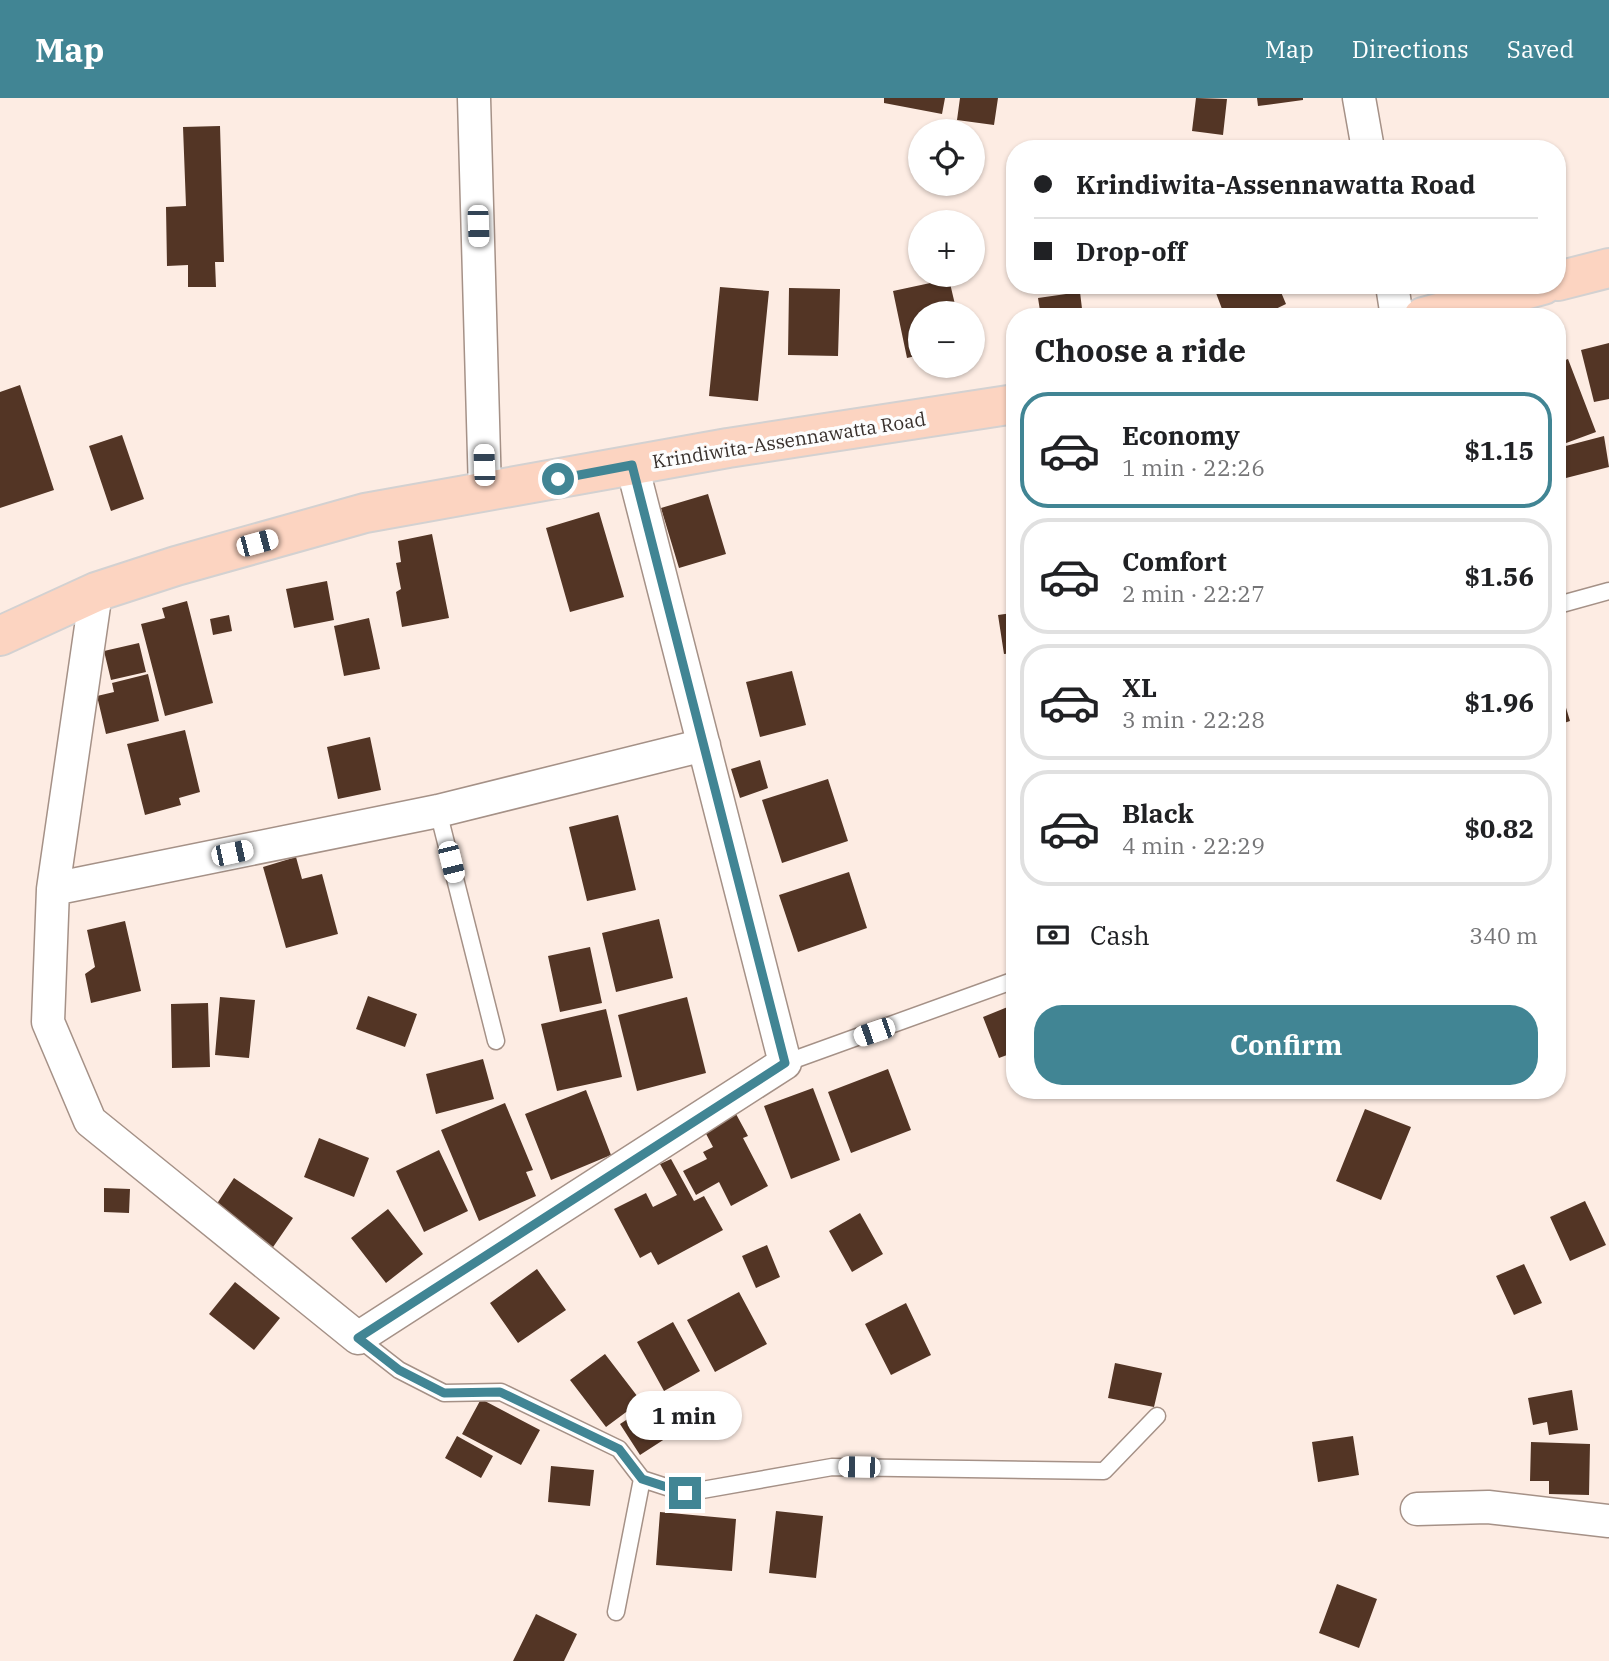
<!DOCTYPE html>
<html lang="en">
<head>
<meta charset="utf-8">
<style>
  :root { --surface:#fff; --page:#f2f2f2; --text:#202124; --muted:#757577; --line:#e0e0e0; --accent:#418594 }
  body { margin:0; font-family:"IBM Plex Serif",serif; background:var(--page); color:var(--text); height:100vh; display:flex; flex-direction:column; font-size:26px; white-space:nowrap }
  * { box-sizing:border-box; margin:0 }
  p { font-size:23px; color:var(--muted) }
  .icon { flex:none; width:38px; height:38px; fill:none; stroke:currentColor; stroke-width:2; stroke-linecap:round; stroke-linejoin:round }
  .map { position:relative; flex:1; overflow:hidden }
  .drawer { position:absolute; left:1006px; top:210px; width:560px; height:791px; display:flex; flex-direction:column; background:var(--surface); border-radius:28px; box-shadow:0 2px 5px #0004 }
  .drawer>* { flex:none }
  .top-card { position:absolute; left:1006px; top:42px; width:560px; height:154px; border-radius:28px; box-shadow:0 2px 5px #0004; display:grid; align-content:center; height:154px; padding:0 28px; background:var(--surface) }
  .tools { position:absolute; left:908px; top:21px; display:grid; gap:14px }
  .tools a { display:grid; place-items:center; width:77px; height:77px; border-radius:50%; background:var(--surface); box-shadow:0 2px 5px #0004; font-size:35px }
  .end { position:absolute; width:32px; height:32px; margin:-16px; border:9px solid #418594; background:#fff; box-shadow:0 0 0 4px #fff }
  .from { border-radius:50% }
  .bubble { position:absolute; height:49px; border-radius:24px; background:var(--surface); box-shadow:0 2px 5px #0004; font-size:23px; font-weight:800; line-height:49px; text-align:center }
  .car { position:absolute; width:21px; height:42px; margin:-21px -10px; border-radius:9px; box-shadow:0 0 5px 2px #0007; background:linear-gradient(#fff 24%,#345 0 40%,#fff 0 76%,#345 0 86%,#fff 0) }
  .top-card b { display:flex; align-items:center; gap:24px; height:66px; font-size:26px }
  .top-card b+b { border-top:2px solid var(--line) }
  .top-card i { width:18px; height:18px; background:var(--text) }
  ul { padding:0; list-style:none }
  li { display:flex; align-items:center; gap:21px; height:116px; margin:0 14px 10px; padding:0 14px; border:4px solid var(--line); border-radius:28px }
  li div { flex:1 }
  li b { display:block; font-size:26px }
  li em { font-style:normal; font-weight:800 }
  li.selected { border-color:var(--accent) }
  li>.icon { width:63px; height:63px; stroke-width:1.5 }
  h2 { padding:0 28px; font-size:32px; line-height:84px }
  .pay { display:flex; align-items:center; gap:18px; height:77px; padding:0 28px; font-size:26px }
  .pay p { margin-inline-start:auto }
  .primary-button { display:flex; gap:14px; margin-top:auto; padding:14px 28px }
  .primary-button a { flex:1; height:80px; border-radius:28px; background:var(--accent); color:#fff; font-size:28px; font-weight:800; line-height:80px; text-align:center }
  header { display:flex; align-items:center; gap:42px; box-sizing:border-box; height:98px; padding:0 35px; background:var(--accent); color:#fff }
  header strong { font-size:33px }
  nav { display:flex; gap:38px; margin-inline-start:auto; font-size:24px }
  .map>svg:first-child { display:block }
  .building { fill:#533525 }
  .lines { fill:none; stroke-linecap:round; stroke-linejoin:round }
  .service-casing { stroke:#a59187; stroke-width:19 }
  .minor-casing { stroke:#a59187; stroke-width:35 }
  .primary-casing { stroke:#d3d1d1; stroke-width:42 }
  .service { stroke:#fff; stroke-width:16 }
  .minor { stroke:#fff; stroke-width:32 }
  .primary { stroke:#fcd4c1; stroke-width:38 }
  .route { stroke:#418594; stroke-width:9 }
  .labels { text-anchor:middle; stroke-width:7; stroke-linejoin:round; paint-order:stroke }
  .street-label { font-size:19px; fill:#38302c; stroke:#fdfdfd }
</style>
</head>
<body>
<header>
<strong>Map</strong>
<nav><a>Map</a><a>Directions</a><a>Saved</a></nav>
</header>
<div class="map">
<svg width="1609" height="1563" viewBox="0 0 1609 1563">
  <rect width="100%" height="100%" fill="#fdece3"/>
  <!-- building -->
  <path class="building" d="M884,0h61l-3,16 -58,-11z
    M960,0h38l-4,27 -37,-5z
    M1196,0l31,1 -4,36 -31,-4z
    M1257,0h46v2l-45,6z
    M220,28l4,136h-9l1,25h-28v-22l-21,1 -1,-59 20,-1 -3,-79z
    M949,181l8,34h-37v42l-13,3 -14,-67z
    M1213,187h65l8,19 -27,13h-34z
    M720,189l49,4 -11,110 -49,-5z
    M789,190l51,1 -2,67 -50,-1z
    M1080,194l3,25h-42l-3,-19z
    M1609,245v56l-15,3 -13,-52z
    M1568,261l28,73 -38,14v-83z
    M20,287l34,105 -54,18v-116z
    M122,337l22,64 -33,12 -22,-65z
    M1604,338l5,31 -43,11 -3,-7 -5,1v-24z
    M708,396l18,60 -47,14 -18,-60z
    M599,414l25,85 -54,15 -24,-84z
    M432,436l17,84 -47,9 -6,-35 5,-3 -5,-26 5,-1 -3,-21z
    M327,483l7,39 -40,8 -8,-39z
    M187,503l26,102 -48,13 -24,-92 24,-6 -3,-10z
    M1012,515l3,40 -11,1 -6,-39z
    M229,517l3,16 -19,4 -3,-16z
    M369,520l11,51 -36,7 -10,-50z
    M139,545l7,29 -35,8 -7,-29z
    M792,573l14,54 -46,12 -14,-55z
    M148,576l11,47 -53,13 -9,-38 17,-4 -2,-9z
    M1558,583l12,40 -12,4z
    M185,632l15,62 -21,6 2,7 -36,10 -18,-71z
    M370,639l11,53 -43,9 -11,-52z
    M760,662l8,28 -28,10 -9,-29z
    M828,681l20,62 -66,22 -20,-63z
    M618,717l18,75 -49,11 -18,-74z
    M296,759l6,22 20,-5 16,60 -52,14 -23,-81z
    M849,774l18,56 -69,24 -19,-57z
    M659,821l14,59 -57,14 -14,-59z
    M125,823l16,70 -50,12 -6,-29 10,-7 -8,-37z
    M590,849l12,56 -42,9 -12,-56z
    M368,898l49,18 -12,33 -49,-18z
    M220,899l35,3 -6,58 -34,-3z
    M687,899l19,76 -69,18 -19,-76z
    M208,905l2,64 -38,1 -1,-64z
    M1015,906v48l-16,6 -16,-41z
    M606,911l16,68 -65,14 -16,-67z
    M483,961l11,40 -58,15 -10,-40z
    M888,971l23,61 -60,23 -23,-61z
    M813,990l27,72 -49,19 -27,-73z
    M586,992l25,65 -60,25 -26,-66z
    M505,1005l28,67 -7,2 10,24 -57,25 -38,-91z
    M1365,1011l46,18 -30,73 -45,-19z
    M736,1016l12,22 -5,2 25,48 -37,20 -12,-24 -23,13 -13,-24 24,-12 -4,-7 10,-5 -9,-17z
    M319,1040l50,20 -15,39 -50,-20z
    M439,1052l29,61 -44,21 -28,-61z
    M671,1061l23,42 10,-5 19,34 -65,35 -7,-13 -11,6 -26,-49 32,-16 7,14 24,-12 -17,-31z
    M234,1080l59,40 -24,35 -59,-39z
    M104,1090l26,1 -1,24 -25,-1z
    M1585,1103l21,44 -36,16 -20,-44z
    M388,1111l35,45 -37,29 -35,-45z
    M860,1115l23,41 -31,18 -23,-41z
    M767,1147l13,32 -24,11 -14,-32z
    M1524,1166l18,39 -28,12 -18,-39z
    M537,1171l29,41 -48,33 -28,-40z
    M235,1184l45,36 -26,32 -45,-36z
    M739,1194l28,52 -52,28 -28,-52z
    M906,1205l25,52 -40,20 -26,-51z
    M673,1224l27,49 -36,20 -27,-49z
    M605,1256l36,47 -35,26 -36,-47z
    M1115,1265l47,10 -8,34 -46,-9z
    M1572,1292l6,40 -29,5 -2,-13 -14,3 -5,-27z
    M481,1301l59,31 -19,35 -59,-31z
    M654,1304l20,31 -34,22 -20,-31z
    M457,1338l36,20 -12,22 -36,-20z
    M1353,1338l6,39 -41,7 -6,-40z
    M1531,1344l59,2 -1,51 -40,-1v-13h-19z
    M551,1368l43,4 -4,36 -42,-4z
    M776,1413l47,5 -7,62 -47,-5z
    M660,1414l76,7 -4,52 -76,-6z
    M1337,1486l40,15 -18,49 -40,-15z
    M536,1516l41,20 -13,27h-51z"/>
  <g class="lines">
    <defs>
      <path id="service" d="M1558,507l51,-14
        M438,713l58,230
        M785,965l230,-83
        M358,1240l41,32 45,23 57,-1 118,57 23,30 43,14 147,-26 272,4 53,-55
        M616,1514l26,-133"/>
      <path id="minor" d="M474,0l11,394
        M1359,0l9,51
        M1392,187l5,32
        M96,494l-43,297 -5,133 42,99 268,217 427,-275 -153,-598
        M53,791l385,-78 266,-66
        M1417,1411l71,-2 121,14"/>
      <path id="primary" d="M1558,183l51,-13
        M1423,219l120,-32
        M0,538l96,-44 80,-26 189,-53 363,-65 287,-44"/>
    </defs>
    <!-- service casing -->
    <use href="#service" class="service-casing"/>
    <!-- minor casing -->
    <use href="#minor" class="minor-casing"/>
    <!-- primary casing -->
    <use href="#primary" class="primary-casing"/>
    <!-- service -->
    <use href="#service" class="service"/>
    <!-- minor -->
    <use href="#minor" class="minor"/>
    <!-- primary -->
    <use href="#primary" class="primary"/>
  </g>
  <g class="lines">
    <!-- route -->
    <path class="route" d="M558,381l74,-14 153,598 -427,275 41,32 45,23 56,-1 119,57 23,30 43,14"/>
  </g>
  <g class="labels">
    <!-- street labels -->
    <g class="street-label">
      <text transform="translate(789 342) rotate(-9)" y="7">Krindiwita-Assennawatta Road</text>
    </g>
  </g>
</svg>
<div class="tools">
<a><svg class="icon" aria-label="locate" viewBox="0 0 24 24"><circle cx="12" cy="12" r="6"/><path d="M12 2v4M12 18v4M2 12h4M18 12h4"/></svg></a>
<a>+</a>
<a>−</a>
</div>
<i class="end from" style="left:558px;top:381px"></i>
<i class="end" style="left:685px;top:1395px"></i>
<div class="bubble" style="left:626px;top:1293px;width:116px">1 min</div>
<i class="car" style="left:478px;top:128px;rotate:178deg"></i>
<i class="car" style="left:484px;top:367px;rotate:358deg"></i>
<i class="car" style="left:257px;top:445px;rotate:75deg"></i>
<i class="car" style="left:232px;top:755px;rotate:78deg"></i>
<i class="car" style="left:451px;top:764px;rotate:166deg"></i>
<i class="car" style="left:874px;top:934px;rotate:251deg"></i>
<i class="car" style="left:859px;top:1369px;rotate:271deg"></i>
<div class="top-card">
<b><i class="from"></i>Krindiwita-Assennawatta Road</b>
<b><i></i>Drop-off</b>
</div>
<section class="drawer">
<h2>Choose a ride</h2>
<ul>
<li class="selected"><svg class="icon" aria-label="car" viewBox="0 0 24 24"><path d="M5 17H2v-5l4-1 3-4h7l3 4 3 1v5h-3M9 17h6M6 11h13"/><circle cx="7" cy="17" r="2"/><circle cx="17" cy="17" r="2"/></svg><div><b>Economy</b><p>1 min · 22:26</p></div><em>$1.15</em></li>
<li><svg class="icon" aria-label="car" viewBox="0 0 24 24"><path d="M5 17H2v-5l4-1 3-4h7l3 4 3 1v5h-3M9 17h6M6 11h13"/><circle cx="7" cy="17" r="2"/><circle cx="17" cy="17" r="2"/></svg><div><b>Comfort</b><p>2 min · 22:27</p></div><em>$1.56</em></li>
<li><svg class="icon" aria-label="car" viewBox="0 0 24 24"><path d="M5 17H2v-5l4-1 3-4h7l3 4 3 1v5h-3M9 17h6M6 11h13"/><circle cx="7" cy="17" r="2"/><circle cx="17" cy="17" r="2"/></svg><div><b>XL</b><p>3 min · 22:28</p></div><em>$1.96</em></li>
<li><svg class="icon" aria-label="car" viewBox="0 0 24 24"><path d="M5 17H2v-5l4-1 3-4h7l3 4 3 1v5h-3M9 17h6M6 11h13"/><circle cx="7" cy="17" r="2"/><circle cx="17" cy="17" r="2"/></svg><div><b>Black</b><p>4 min · 22:29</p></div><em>$0.82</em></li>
</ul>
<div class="pay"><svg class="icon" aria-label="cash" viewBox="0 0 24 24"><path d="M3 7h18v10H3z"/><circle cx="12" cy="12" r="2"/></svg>Cash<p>340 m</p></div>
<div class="primary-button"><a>Confirm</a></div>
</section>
</div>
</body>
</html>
